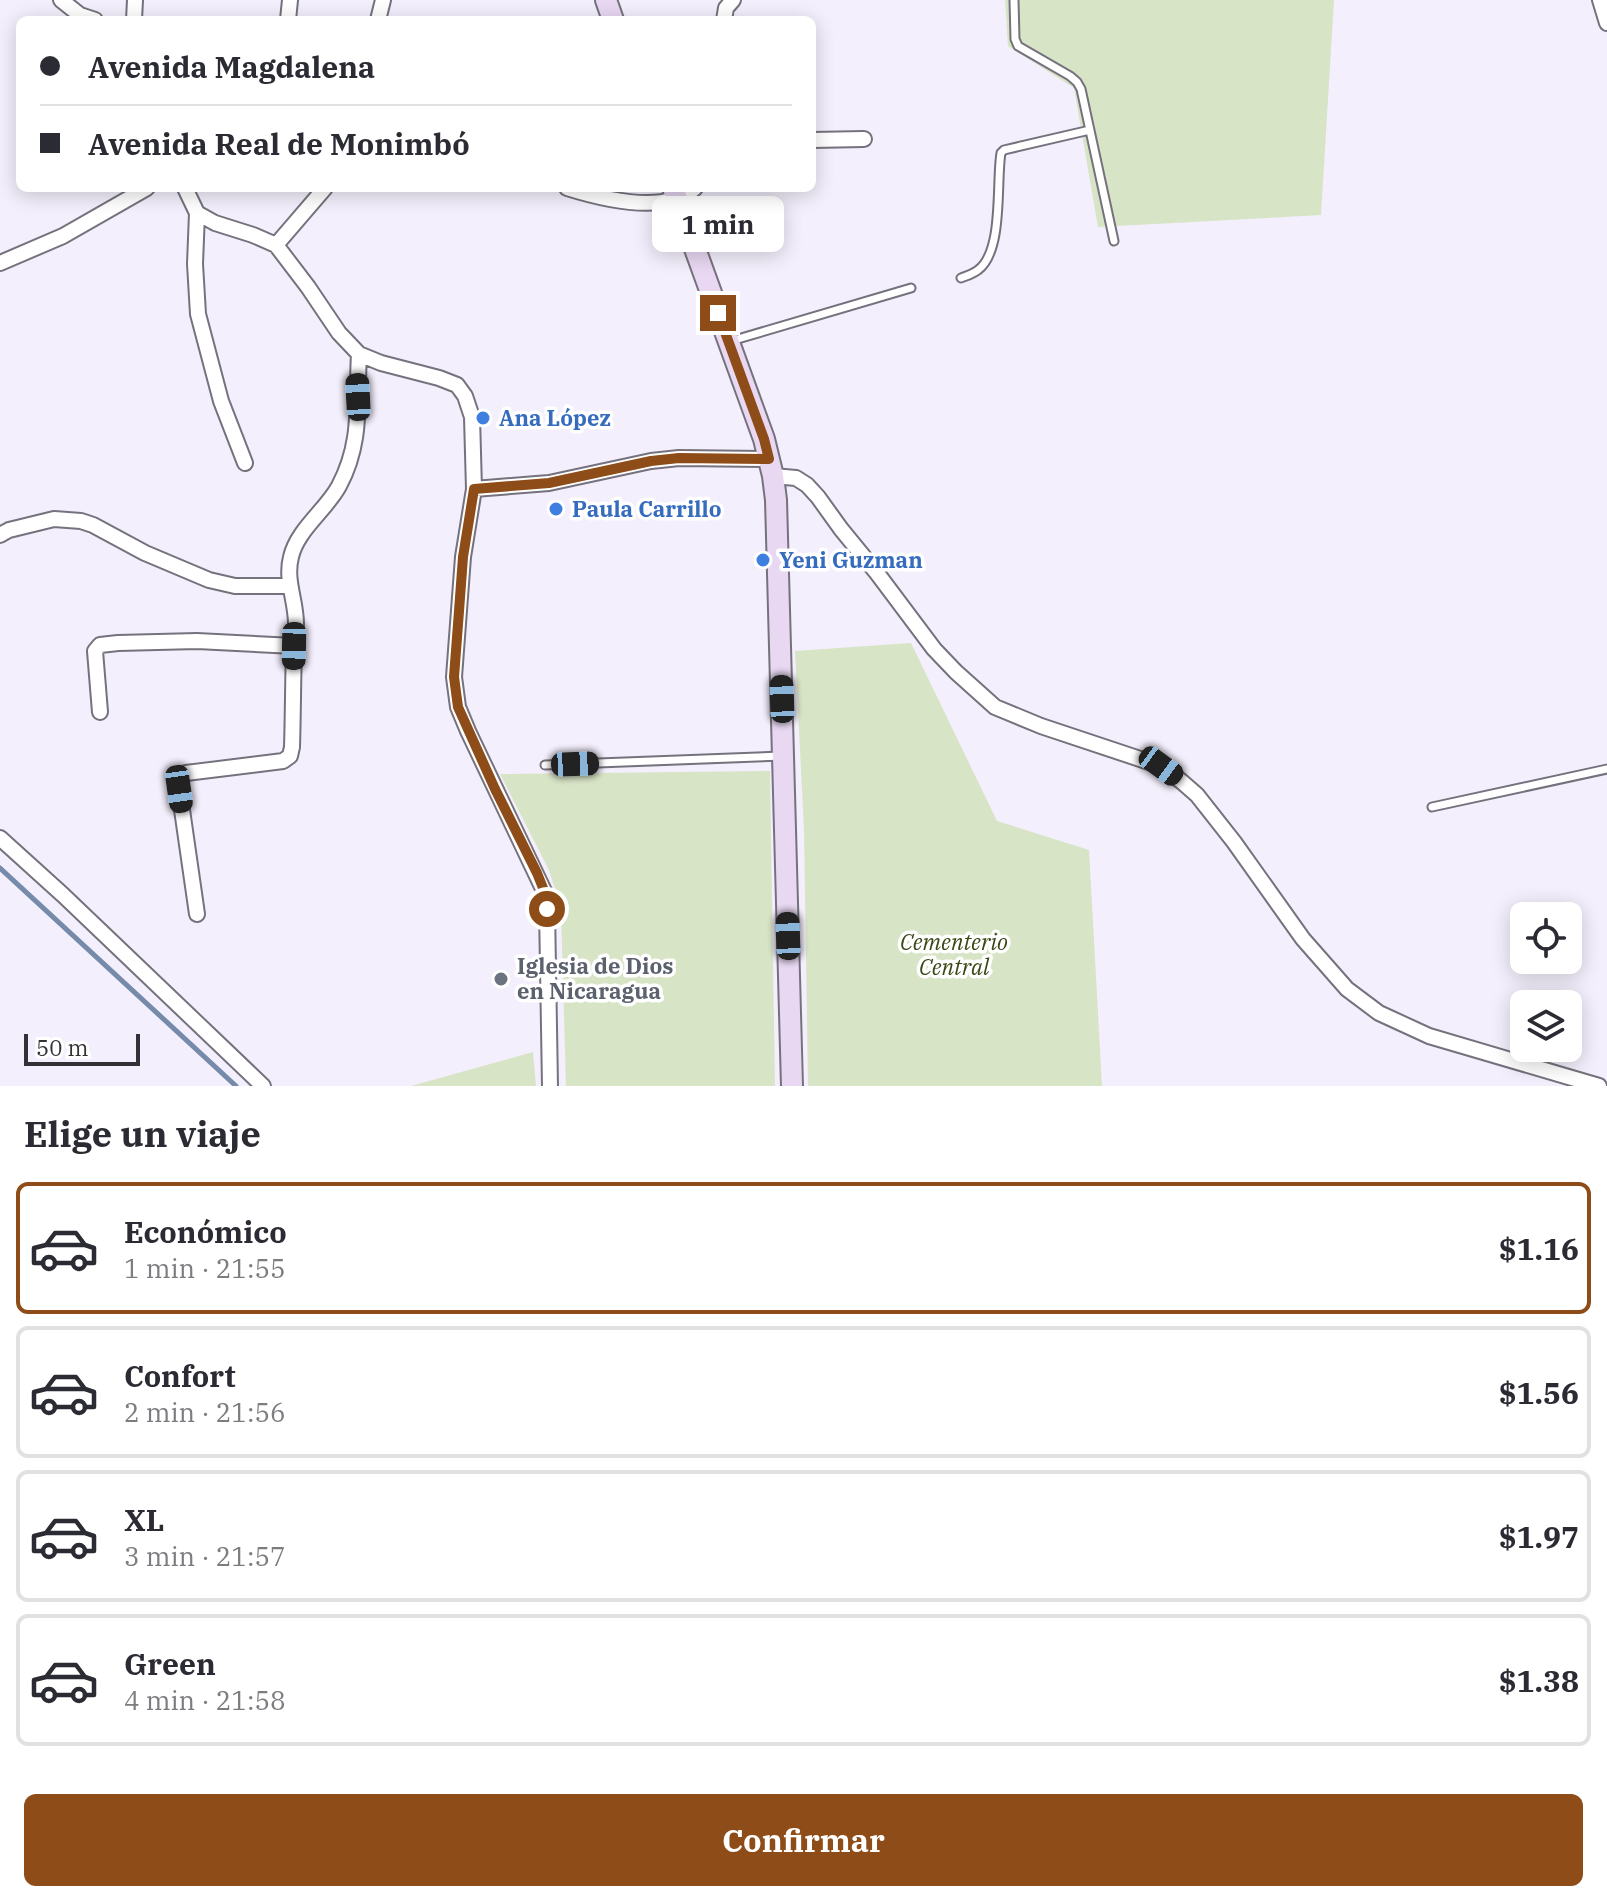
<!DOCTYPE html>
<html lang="es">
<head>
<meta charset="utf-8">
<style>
  :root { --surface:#fff; --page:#f2f2f3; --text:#2b2b33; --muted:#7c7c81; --line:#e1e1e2; --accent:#8d4c18 }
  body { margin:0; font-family:"IBM Plex Serif",serif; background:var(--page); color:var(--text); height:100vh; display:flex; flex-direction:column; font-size:30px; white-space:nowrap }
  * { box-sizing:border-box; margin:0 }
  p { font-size:26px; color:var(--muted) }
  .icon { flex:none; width:44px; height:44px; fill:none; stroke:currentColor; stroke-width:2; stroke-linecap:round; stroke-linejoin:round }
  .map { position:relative; height:1086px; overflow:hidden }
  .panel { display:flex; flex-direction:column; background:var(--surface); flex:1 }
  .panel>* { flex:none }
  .guide { position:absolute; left:16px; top:16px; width:800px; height:176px; border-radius:12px; box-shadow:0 4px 20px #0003; display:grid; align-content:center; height:176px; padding:0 24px; background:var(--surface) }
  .fabs { position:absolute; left:1510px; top:902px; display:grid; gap:16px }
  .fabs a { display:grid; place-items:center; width:72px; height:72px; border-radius:12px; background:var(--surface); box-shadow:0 4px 20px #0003; font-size:40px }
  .scale { position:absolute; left:24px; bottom:20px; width:116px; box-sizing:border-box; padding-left:8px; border:4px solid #333136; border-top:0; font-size:22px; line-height:28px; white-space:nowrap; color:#333136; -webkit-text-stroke:6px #fff; paint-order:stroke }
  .end { position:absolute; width:36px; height:36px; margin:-18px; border:10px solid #8d4c18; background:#fff; box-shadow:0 0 0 4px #fff }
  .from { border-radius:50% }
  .bubble { position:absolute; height:56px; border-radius:12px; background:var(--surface); box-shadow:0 4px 20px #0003; font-size:26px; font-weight:700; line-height:56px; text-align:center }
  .car { position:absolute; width:24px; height:48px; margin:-24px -12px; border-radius:10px; box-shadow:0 0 6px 2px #0007; background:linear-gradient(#222 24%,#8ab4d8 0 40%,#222 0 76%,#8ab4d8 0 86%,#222 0) }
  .guide b { display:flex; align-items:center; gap:28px; height:76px; font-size:30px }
  .guide b+b { border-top:2px solid var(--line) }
  .guide i { width:20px; height:20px; background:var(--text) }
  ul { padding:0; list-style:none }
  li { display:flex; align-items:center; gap:24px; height:132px; margin:0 16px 12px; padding:0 8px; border:4px solid var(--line); border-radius:12px }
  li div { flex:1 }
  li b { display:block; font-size:30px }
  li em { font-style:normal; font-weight:700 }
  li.current { border-color:var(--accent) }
  li>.icon { width:72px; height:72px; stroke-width:1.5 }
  h2 { padding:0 24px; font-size:36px; line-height:96px }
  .button { display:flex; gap:16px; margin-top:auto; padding:16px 24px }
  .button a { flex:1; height:92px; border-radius:12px; background:var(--accent); color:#fff; font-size:32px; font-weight:700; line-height:92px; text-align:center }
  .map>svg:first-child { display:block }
  .green { fill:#d8e4c6 }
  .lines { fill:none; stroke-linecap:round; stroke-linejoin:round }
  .stream { stroke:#768ba9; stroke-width:5 }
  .lane-casing { stroke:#76727d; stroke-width:11 }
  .street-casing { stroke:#76727d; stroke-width:18 }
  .secondary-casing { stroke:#76727d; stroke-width:24 }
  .lane { stroke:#fff; stroke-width:7 }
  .street { stroke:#fff; stroke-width:14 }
  .secondary { stroke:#e8d8f2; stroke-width:20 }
  .route { stroke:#8d4c18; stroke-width:10 }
  .shop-dot { fill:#3f7fe0; stroke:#fff; stroke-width:3 }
  .worship-dot { fill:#6b7280; stroke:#fff; stroke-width:3 }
  .labels { text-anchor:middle; stroke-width:7; stroke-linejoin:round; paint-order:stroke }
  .shop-label { font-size:22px; font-weight:bold; fill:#366cbe; stroke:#fff; text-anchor:start }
  .park-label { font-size:22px; font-style:italic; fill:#384815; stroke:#fff }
  .worship-label { font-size:22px; font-weight:bold; fill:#5b616d; stroke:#fff; text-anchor:start }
</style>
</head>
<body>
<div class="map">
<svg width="1607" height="1086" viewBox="0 0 1607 1086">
  <rect width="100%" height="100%" fill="#f3effc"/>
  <!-- green -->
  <path class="green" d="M1005,0h329l-13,215 -223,12 -24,-139 -66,-42z
    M911,643l86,178 92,29 13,236h-294l-4,-257 -9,-178z
    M770,771l5,315h-209l-5,-177 -12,-39 -49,-96z
    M533,1052l3,34h-125z"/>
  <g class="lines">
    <!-- stream -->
    <path class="stream" d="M0,868l236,218"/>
    <defs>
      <path id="lane" d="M1014,0l1,39 3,7 52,30 7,6 4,7 33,152
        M961,278c5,-2 12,-4 17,-8 26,-19 18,-89 23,-117l3,-3 86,-20
        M731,341l180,-53
        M545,765l237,-9
        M1432,807l175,-38"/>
      <path id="street" d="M61,0l19,15 15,5
        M1600,0l7,23
        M134,20l1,-20
        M288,20l2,-20
        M378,20l5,-20
        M724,20l2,-12 7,-8
        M812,140l52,-1
        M185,188l12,25 18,10 38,12 23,10 32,42 31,46 20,21 22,9 58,15 18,7 8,11 7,21 2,72 -11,68 -9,120 4,30 10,24 77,162 2,16 3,177
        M567,188c35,11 98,27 128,0
        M197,213l-2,51 3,50 23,87 24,62
        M276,245l49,-57
        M0,263l63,-27 84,-48
        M773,476l23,2 11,7 11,12 23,32 36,44 57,76 22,23 39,35 46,19 120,40 20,15 16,14 37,47 69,97 44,50 32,24 50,23 170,50
        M474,489l75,-6 102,-22 28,-3 90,1
        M0,535l9,-5 45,-11 27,2 12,4 52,28 64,27 26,6h55
        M100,712l-5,-61 5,-6 18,-2 79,-2 97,5
        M0,838l63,57 200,191
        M197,914l-18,-125 1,-10 6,-6 97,-12 7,-5 2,-9c1,-33 1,-66 2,-99 1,-8 2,-16 2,-24 0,-24 -11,-44 -5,-67 6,-27 35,-47 48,-71 24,-45 17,-84 20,-132"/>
      <path id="secondary" d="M606,0l7,20
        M673,188l91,251 9,37 3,24 16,586"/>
    </defs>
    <!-- lane casing -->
    <use href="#lane" class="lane-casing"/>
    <!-- street casing -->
    <use href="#street" class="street-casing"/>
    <!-- secondary casing -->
    <use href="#secondary" class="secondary-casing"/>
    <!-- lane -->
    <use href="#lane" class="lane"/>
    <!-- street -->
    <use href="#street" class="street"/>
    <!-- secondary -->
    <use href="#secondary" class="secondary"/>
  </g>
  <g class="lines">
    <!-- route -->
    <path class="route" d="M547,909l-2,-16 -8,-20 -42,-84 -37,-82 -4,-30 5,-66 4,-54 11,-68 75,-6 102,-22 28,-3 90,1 -5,-20 -46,-126"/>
  </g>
  <!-- markers -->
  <g class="shop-dot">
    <circle cx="483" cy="418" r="8"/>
    <circle cx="556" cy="509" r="8"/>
    <circle cx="763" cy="560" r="8"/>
  </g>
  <circle class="worship-dot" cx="501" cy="979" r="8"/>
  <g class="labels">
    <!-- shop labels -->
    <g class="shop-label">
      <text x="499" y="426">Ana López</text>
      <text x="572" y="517">Paula Carrillo</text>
      <text x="779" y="568">Yeni Guzman</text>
    </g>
    <!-- park labels -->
    <g class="park-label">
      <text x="954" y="950">Cementerio<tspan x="954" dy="25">Central</tspan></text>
    </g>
    <!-- worship labels -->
    <g class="worship-label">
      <text x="517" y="974">Iglesia de Dios<tspan x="517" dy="25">en Nicaragua</tspan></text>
    </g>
  </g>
</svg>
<div class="fabs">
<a><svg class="icon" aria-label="locate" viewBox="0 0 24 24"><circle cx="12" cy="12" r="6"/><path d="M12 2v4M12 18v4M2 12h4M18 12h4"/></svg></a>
<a><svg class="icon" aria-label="layers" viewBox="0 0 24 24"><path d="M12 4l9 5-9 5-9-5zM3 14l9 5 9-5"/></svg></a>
</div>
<div class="scale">50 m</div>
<i class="end from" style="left:547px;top:909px"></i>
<i class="end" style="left:718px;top:313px"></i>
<div class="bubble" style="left:652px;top:196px;width:132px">1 min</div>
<i class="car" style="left:358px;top:397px;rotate:357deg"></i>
<i class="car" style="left:294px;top:646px;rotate:181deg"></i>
<i class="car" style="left:782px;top:699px;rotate:358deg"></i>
<i class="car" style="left:575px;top:764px;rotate:88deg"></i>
<i class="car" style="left:1161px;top:766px;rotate:126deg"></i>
<i class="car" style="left:179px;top:789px;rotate:172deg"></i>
<i class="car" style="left:788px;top:936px;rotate:358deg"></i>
<div class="guide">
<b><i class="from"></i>Avenida Magdalena</b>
<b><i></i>Avenida Real de Monimbó</b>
</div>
</div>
<section class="panel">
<h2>Elige un viaje</h2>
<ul>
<li class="current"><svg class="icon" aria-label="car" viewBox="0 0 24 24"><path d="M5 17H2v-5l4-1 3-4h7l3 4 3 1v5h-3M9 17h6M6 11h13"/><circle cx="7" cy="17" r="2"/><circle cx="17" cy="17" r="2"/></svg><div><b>Económico</b><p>1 min · 21:55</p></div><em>$1.16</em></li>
<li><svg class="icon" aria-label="car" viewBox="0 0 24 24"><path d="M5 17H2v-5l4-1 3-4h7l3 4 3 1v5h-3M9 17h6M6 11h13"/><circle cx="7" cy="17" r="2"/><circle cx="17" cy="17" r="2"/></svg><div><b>Confort</b><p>2 min · 21:56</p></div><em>$1.56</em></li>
<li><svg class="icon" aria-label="car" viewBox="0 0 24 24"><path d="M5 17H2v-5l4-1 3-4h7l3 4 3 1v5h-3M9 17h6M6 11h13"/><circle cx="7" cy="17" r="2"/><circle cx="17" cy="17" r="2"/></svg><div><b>XL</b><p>3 min · 21:57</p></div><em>$1.97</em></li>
<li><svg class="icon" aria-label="car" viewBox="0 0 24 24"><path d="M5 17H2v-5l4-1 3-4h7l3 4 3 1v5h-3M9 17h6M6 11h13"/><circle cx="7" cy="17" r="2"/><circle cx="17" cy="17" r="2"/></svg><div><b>Green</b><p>4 min · 21:58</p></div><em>$1.38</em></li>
</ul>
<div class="button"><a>Confirmar</a></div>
</section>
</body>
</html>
